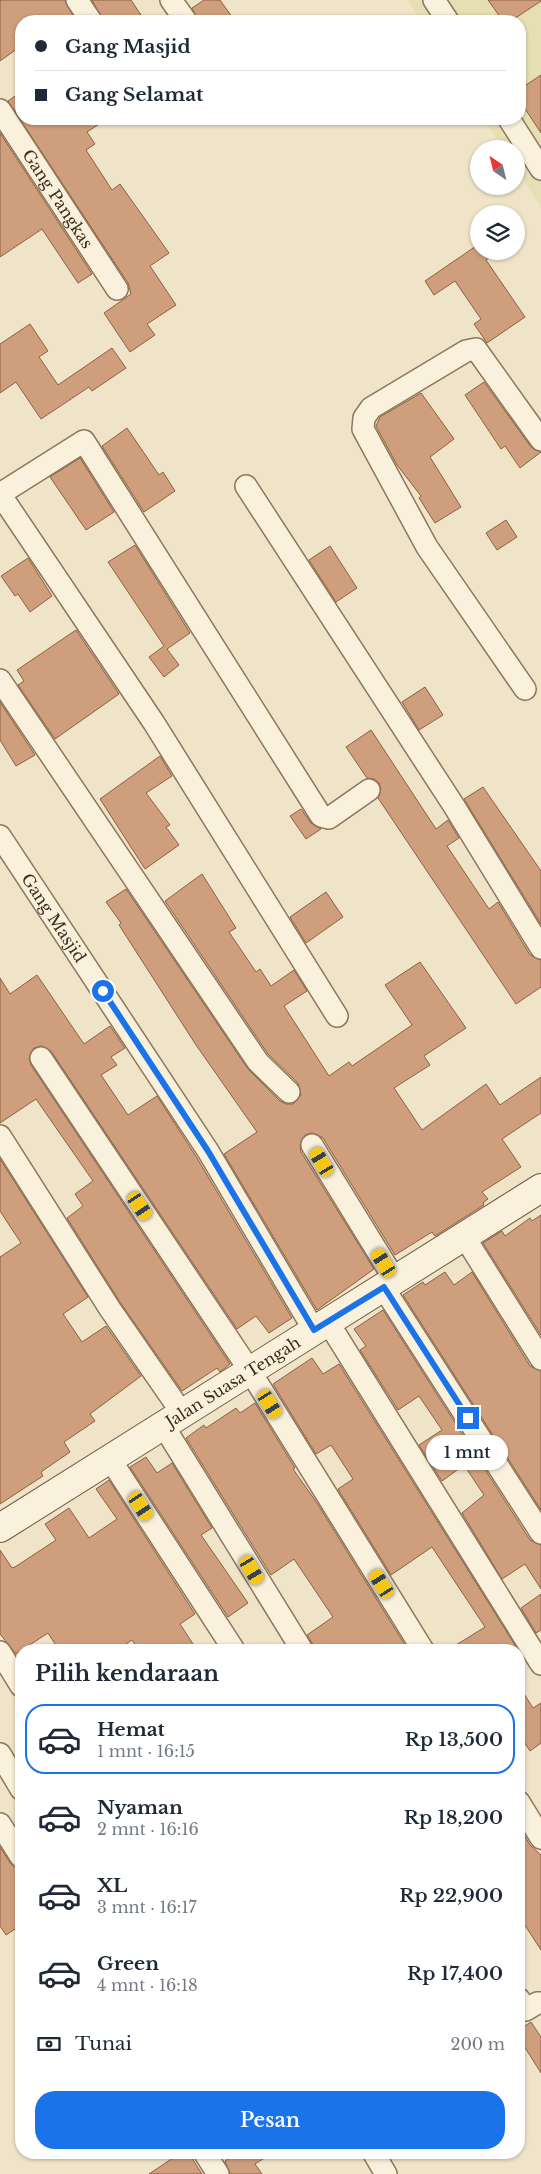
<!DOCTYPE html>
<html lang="id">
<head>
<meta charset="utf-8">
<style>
  :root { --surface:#fff; --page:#f2f2f3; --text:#1f2937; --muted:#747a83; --line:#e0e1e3; --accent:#1a73e8 }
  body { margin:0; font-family:"Libre Baskerville",serif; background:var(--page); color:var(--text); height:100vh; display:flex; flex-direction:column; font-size:19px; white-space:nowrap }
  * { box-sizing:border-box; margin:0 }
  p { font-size:16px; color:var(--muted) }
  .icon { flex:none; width:28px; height:28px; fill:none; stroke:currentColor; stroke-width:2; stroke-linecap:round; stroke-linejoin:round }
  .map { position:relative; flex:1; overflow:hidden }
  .drawer { position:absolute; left:15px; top:1644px; width:510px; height:515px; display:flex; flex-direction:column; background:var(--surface); border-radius:20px; box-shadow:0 1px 4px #0004 }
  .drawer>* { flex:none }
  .banner { position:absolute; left:15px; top:15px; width:511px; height:110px; border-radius:20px; box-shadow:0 1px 4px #0004; display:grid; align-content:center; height:110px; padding:0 20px; background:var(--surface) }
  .needle { width:32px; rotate:325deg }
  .tools { position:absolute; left:470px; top:140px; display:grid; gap:10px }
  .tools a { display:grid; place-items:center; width:55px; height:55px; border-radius:50%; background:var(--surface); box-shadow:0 1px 4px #0004; font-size:25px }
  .end { position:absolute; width:22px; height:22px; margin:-11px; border:6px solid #1a73e8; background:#fff; box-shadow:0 0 0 2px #fff }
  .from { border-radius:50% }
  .bubble { position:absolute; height:35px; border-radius:18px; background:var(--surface); box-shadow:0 1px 4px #0004; font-size:16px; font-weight:600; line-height:35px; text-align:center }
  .car { position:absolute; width:15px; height:30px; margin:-15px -8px; border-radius:6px; box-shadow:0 0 4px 1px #0007; background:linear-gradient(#f5c518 24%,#345 0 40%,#f5c518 0 76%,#345 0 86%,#f5c518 0) }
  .banner b { display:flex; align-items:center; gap:18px; height:48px; font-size:19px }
  .banner b+b { border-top:1px solid var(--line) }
  .banner i { width:12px; height:12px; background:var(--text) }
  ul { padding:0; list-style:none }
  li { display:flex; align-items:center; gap:15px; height:70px; margin:0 10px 8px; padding:0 10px; border:2px solid transparent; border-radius:20px }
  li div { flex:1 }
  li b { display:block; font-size:19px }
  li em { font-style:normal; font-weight:600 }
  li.on { border-color:var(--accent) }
  li>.icon { width:45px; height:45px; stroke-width:1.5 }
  h2 { padding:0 20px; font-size:22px; line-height:60px }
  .pay { display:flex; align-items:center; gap:12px; height:55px; padding:0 20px; font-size:19px }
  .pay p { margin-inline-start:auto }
  .button { display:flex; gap:10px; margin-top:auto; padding:10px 20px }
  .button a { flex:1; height:58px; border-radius:20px; background:var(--accent); color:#fff; font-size:20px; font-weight:600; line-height:58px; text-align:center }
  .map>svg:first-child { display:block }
  .farmland { fill:#e6deb5 }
  .building { fill:#cf9f7d; stroke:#8d5f41 }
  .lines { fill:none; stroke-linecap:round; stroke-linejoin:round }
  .street-casing { stroke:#8d765c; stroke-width:24 }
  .secondary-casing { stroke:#6f573f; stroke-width:30 }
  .street { stroke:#faf1dc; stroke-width:21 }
  .secondary { stroke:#faf1dc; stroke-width:28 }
  .route { stroke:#1a73e8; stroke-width:6 }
  .labels { text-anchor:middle; stroke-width:4; stroke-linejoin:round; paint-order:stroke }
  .street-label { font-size:16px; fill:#3d2e20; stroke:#f7eed8 }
</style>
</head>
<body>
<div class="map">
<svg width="541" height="2174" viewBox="0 0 541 2174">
  <rect width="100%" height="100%" fill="#f0e4c8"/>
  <!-- farmland -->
  <path class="farmland" d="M408,0h133v207l-25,-39v-19h-12l-20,-30h36v-98h-98z"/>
  <!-- building -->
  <path class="building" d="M0,0h65l11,21h-55v25l-21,15z
    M92,0h39l14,21h-42z
    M204,0h16l15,21h-37l-6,-13z
    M488,0h53v1l-30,20h-8z
    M541,75v58l-21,-32v-12z
    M21,92v27h86l-20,13 8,12 -9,6 26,40 8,-6 49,69 -19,13 26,39 -29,19 8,11 -25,17 -26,-39 27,-19 -3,-11 -120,-182z
    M0,133l92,141 -14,9 -36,-54 -42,28z
    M479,244v7h7l4,6 -4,3 39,57 -38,26 -13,-19 7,-5 -26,-38 -21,14 -9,-14z
    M30,324l18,27 -9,6 19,28 54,-37 14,20 -34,23 -3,-4 -48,32 -25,-37 -16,11v-49z
    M484,382l47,65 10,5 -21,16 -15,-22 -4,3 -36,-54z
    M421,393l33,46 -24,18 31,50 -26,16 -16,-25 2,-2 -24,-31 -21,-39 4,-9z
    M127,428l32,47 4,-3 12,19 -31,21 -42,-66z
    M80,458l34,54 -28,18 -36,-53z
    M506,520l11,17 -20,13 -11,-17z
    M135,545l55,88 -23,16 12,16 -15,12 -15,-20 15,-11 -56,-84z
    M330,546l27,42 -21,14 -27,-42z
    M28,558l24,38 -22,16 -12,-18 -3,2 -14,-20z
    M76,630l43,64 -64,45 -37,-54 6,-4 -7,-11z
    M425,687l18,28 -24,15 -17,-28z
    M0,702l35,53 -19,11 -16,-26z
    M371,730l65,99 12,-9 11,18 -12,8 42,63 9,-7 32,53 11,5v27l-25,17 -138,-206 3,-9 -2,-6 -5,-4 -7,-1 -21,-31z
    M160,756l12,20 -26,17 24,32 -4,2 13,18 -34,24 -45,-70z
    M483,787l58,84v53l-77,-125z
    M301,809l10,14 10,6 -15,10 -16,-23z
    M202,874l34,54 -7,4 27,40 4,-3 11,17 23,-16 13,21 -23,15 45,70 20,-14 3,4 60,-41 -27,-40 35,-23 46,66 -42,28 6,9 -36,23 28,42 64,-46 14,21 41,-28v36l-39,26 19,28 -39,25 6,7 -5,4 1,2 -49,31 -3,-4 -37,23 -72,-117 -11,-5 -7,2 -5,10 1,7 73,117 -57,41 -93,-156 33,-22 -61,-87 -77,-120 2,-2 -15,-21 20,-13 122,180 32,32 6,3h7l8,-9 -3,-12 -30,-29 -103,-153z
    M326,892l17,25 -37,26 -16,-26z
    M37,975l47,69 26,-18 15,22 -14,9 6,8 -16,10 27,40 29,-19 40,62 95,160 -23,15 -13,-17 -19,13 -186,-278 -10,-5 -7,2 -5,10 2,7 199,299 -10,8 -3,-4 -35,23 -62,-89 -53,-84 16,-12 -8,-12 18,-13 -57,-82 -36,24v-145l10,16z
    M0,1159l88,138 -25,17 19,28 24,-16 35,50 -51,38 5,7 -31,21 6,10 -29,20 2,4 -43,28v-247l21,-14 -21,-32z
    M541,1215v120l-58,-92 19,-12 3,5 25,-18 2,3z
    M445,1272l9,13 18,-13 58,94 11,5v139l-138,-215 20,-13 2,3z
    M383,1310l147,230 11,5v44l-16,-25 -23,15 -40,-66 22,-18 -20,-30 -22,16 -23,-36 23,-15 -23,-34 -21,14 -38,-60 6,-4 -12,-17z
    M312,1358l11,16 16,-10 179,286h-20l-4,-6 -10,6h-36l37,-23 -53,-80 -41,28 -53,-86 15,-10 -22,-34 -15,9 -43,-70z
    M255,1403l40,65 -2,1 24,34 91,147h-92l-2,-4 -7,-11 26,-18 -39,-58 -23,16 -85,-137 18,-13 2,3 30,-20 4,5z
    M146,1457l11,16 15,-10 40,65 -11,7 47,68 -20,14 -98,-150z
    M109,1480l86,134 -15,10 17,26h-58l-7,-10 -15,10h-58l-11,-17 -32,21 -16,-20v-84l12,18 3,-1 41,-27 -11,-16 24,-16 20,30 28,-19 -21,-30z
    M541,1594v36l-5,3 -15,-25z
    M519,1686l14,22 8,-5v40l-11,8 -11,-17z
    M519,1826l11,19 11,10v95l-22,-34z
    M0,1847l11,17 10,5v56l-15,10 -6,-9z
    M531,2022l10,15v36l-22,-35v-8z
    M182,2152h6l14,22h-53z
    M239,2152h35l-19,12 7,10h-32l-5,-13z"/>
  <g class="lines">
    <defs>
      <g id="street">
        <path d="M77,0l14,21"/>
        <path d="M171,0l15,21"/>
        <path d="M434,0l14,21"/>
        <path id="s1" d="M0,110l117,179"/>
        <path d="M509,119l32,50"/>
        <path d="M246,486l208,320 87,142"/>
        <path d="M0,494l154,229 183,293"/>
        <path d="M0,494l84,-53 237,375 8,2 40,-28"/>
        <path d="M0,680l258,382 31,30"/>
        <path d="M525,689l-98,-142 -64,-118 1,-11 7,-10 95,-57 10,-2 65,91"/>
        <path id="s2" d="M0,836l208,315 106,179"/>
        <path d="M41,1058l209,313 173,279"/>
        <path d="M0,1136l110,173 72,104"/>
        <path d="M312,1145l83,135"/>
        <path d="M464,1236l77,123"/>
        <path d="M383,1287l158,246"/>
        <path d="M328,1322l213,342"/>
        <path d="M163,1425l139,225"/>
        <path d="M110,1459l124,191"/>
        <path d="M0,1652l21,34"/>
        <path d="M0,1754l21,35"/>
        <path d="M519,1802l22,36"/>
        <path d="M0,1824l21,33"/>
        <path d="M519,1999l7,11 11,-7h4"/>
        <path d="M204,2152l14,22"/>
        <path d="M373,2152l13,22"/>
      </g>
      <g id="secondary">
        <path id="s3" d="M0,1528l541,-340"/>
      </g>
    </defs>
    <!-- street casing -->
    <use href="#street" class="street-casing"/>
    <!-- secondary casing -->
    <use href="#secondary" class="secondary-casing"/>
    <!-- street -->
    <use href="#street" class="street"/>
    <!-- secondary -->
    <use href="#secondary" class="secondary"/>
  </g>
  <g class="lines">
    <!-- route -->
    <path class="route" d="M103,991l105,160 106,179 70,-43 84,131"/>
  </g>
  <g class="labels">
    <!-- street labels -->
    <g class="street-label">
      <text dy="6" stroke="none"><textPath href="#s1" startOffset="106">Gang Pangkas</textPath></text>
      <text dy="6" stroke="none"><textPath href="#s2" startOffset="98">Gang Masjid</textPath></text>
      <text dy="6" stroke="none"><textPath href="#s3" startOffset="275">Jalan Suasa Tengah</textPath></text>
    </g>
  </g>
</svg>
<div class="tools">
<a><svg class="needle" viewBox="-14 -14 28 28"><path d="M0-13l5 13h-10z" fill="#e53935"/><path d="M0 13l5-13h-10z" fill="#747a83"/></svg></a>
<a><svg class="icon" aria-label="layers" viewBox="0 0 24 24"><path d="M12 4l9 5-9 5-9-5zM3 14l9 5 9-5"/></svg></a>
</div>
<i class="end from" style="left:103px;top:991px"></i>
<i class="end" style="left:468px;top:1418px"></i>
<div class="bubble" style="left:426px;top:1435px;width:82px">1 mnt</div>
<i class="car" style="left:322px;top:1162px;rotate:329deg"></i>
<i class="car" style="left:140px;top:1206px;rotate:146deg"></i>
<i class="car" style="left:384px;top:1263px;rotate:328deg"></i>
<i class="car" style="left:270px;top:1404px;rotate:148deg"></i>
<i class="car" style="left:141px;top:1506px;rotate:147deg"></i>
<i class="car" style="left:252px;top:1570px;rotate:149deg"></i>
<i class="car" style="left:382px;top:1584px;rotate:328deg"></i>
<div class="banner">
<b><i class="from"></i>Gang Masjid</b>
<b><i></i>Gang Selamat</b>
</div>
<section class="drawer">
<h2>Pilih kendaraan</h2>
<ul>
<li class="on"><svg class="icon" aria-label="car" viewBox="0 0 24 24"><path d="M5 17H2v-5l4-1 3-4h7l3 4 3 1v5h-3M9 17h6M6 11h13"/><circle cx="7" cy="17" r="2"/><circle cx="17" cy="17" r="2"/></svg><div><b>Hemat</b><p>1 mnt · 16:15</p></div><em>Rp 13,500</em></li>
<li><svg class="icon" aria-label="car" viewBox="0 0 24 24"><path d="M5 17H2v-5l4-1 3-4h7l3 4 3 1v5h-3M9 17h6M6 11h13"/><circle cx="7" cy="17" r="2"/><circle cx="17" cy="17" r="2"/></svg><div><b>Nyaman</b><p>2 mnt · 16:16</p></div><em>Rp 18,200</em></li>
<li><svg class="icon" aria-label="car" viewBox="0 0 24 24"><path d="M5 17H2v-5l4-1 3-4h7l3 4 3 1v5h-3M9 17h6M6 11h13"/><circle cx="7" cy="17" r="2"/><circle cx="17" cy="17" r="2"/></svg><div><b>XL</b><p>3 mnt · 16:17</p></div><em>Rp 22,900</em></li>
<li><svg class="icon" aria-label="car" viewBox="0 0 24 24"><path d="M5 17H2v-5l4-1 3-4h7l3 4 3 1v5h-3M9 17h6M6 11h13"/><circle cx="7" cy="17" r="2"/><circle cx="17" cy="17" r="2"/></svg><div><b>Green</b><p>4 mnt · 16:18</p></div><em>Rp 17,400</em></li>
</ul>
<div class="pay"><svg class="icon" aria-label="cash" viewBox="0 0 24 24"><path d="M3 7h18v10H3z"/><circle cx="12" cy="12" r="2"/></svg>Tunai<p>200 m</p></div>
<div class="button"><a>Pesan</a></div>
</section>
</div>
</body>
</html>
